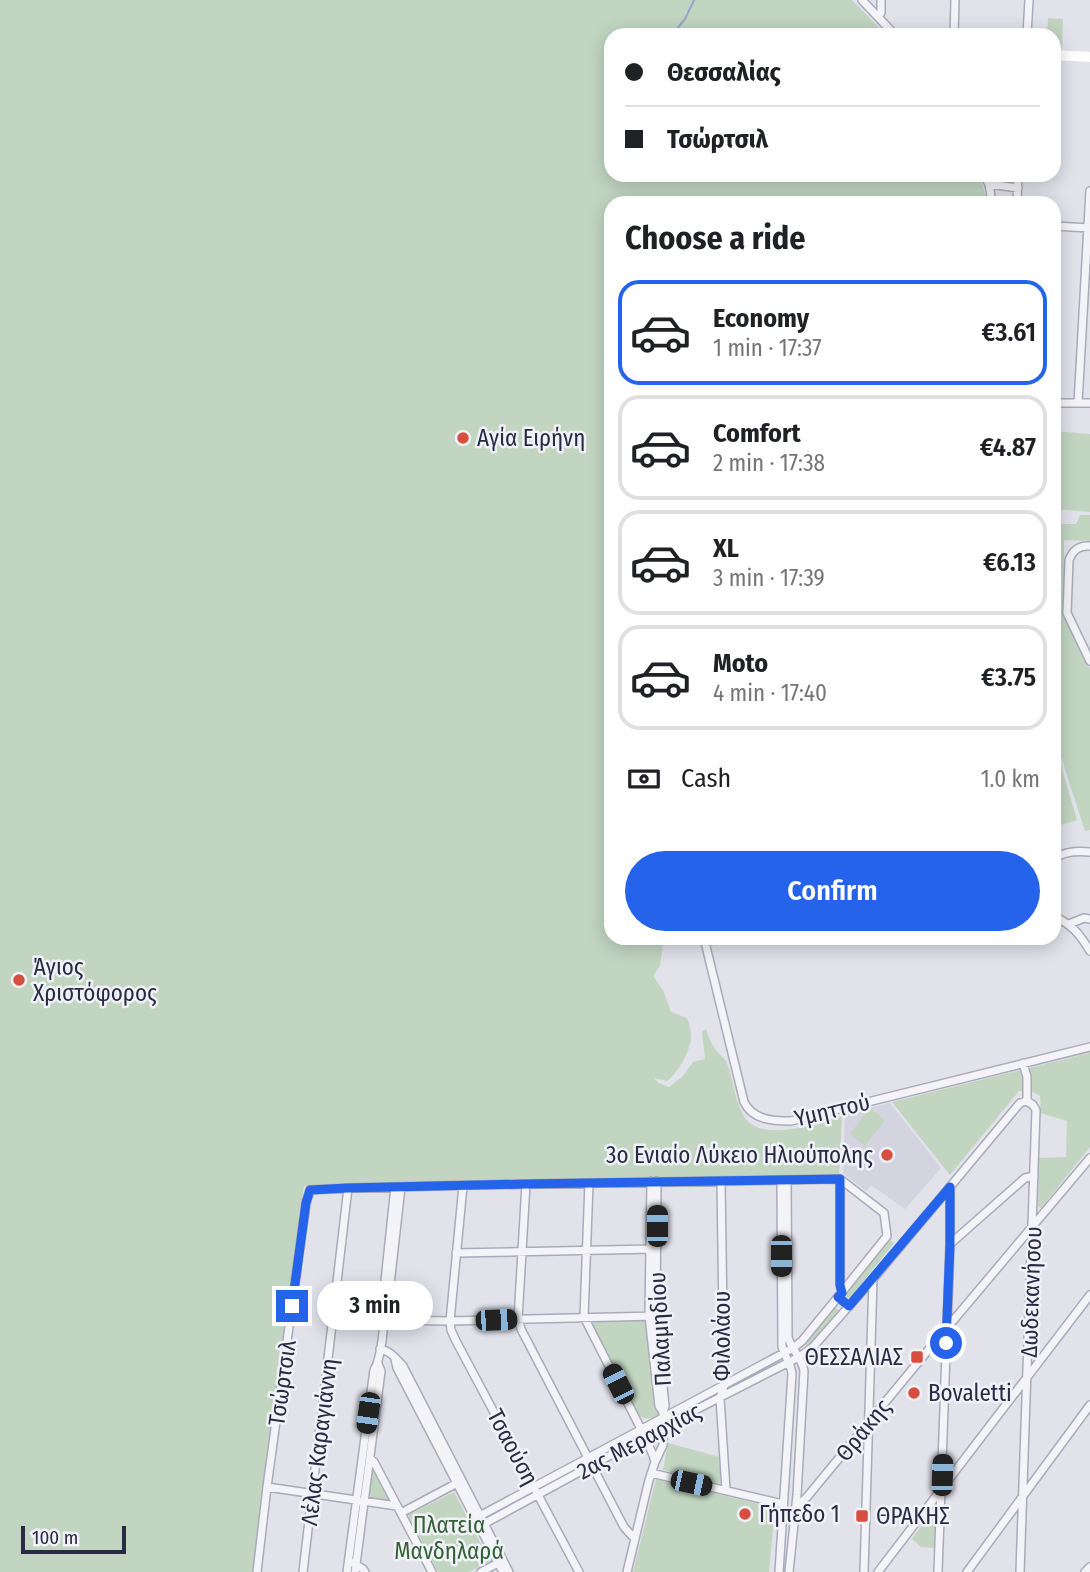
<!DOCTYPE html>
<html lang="en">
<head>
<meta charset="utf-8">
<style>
  :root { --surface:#fff; --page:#f6f6f6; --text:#202124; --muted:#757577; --line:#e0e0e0; --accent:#2563eb }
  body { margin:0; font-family:"Fira Sans Condensed",sans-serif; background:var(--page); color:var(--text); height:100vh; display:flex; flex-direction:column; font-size:26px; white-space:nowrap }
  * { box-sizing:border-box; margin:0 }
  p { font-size:23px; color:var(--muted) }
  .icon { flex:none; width:38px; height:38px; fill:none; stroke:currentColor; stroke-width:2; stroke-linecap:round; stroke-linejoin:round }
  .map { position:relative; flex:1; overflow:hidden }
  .side { position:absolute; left:604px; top:196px; width:457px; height:749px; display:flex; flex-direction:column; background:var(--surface); border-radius:21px; box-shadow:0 4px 18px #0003 }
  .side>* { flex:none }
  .guide { position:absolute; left:604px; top:28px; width:457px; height:154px; border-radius:21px; box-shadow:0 4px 18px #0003; display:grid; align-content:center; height:154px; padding:0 21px; background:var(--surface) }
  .scale { position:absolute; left:21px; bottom:18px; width:105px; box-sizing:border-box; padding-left:7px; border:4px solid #282b43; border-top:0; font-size:19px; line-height:24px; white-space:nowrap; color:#282b43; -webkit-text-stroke:5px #f1f2f8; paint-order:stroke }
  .end { position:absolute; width:32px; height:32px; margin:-16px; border:9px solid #2563eb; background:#fff; box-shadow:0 0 0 4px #fff }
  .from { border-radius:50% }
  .bubble { position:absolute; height:49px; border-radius:24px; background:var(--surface); box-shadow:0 4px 18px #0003; font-size:23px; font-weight:600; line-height:49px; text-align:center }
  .car { position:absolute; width:21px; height:42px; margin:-21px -10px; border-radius:9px; box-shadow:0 0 5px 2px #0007; background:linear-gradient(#222 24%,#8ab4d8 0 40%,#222 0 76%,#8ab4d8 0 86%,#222 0) }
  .guide b { display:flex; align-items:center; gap:24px; height:66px; font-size:26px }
  .guide b+b { border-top:2px solid var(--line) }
  .guide i { width:18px; height:18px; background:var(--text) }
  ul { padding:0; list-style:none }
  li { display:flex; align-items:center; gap:21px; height:105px; margin:0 14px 10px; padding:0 7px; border:4px solid var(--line); border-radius:21px }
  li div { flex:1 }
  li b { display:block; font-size:26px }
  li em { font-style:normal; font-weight:600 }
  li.active { border-color:var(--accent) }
  li>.icon { width:63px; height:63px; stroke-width:1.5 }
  h2 { padding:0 21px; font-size:32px; line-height:84px }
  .pay { display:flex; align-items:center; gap:18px; height:77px; padding:0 21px; font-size:26px }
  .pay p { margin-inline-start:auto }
  .primary-button { display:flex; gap:14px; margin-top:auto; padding:14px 21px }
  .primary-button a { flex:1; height:80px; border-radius:42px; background:var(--accent); color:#fff; font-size:28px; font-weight:600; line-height:80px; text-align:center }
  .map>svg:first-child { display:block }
  .built { fill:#d3d4e0 }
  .green { fill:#c1d5c1 }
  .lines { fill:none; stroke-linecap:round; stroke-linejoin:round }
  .stream { stroke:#9aa5cd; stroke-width:2 }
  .street-casing { stroke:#aaabb8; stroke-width:10 }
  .street { stroke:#f4f4f8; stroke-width:7 }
  .secondary { stroke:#fff; stroke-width:10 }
  .route { stroke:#2563eb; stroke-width:9 }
  .poi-dot { fill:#d74e3e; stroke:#f1f2f8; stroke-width:2.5 }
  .labels { text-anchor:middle; stroke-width:5; stroke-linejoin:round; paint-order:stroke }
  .poi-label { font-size:23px; fill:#282b43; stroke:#f1f2f8; text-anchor:start }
  .street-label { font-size:23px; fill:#282b43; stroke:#f1f2f8 }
  .park-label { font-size:23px; fill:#346037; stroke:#f1f2f8 }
</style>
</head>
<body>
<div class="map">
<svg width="1090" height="1572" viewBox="0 0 1090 1572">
  <rect width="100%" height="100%" fill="#e1e2ea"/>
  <!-- built -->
  <path class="built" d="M890,1103l51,65 -36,41 -34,-24 -5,6 -23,-18 2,-60z"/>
  <!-- green -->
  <path class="green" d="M0,0h852l34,35h-275v140h367l5,11 4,17h-376v735h53l-4,28 -7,10 10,14 8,22 16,6c2,6 4,11 4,17 0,15 -12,37 -24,46l-13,-3 5,5 10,4 14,-11 10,-14 12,-3 -3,-27 4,-3c2,7 5,14 9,20 3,4 8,8 11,12 7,16 8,36 16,52 15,33 75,10 100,3l-3,62 -535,8 -51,386h-253z
    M1048,18l15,1 -1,29 -8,-1v-12h-7z
    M1054,431l36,3v78l-36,-3z
    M1080,515h10v26l-26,-1v76l26,53v161l-5,1 -31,-96v-211h22z
    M1054,742l23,78 -23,7z
    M1090,1053v94l-49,61 -3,-2 1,-48 27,-1 1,-36 -26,-8 -1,-17c-7,-5 -12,-5 -21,-5l-69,84 -58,-73z
    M870,1108l15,12 -20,26 -15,-12z
    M889,1239l5,4 -44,55h-4l1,-5z
    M836,1308l3,3 -30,35h-3l-1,-4 28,-33z
    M634,1319l10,2 4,5 10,89c-7,4 -13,5 -20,0l-46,-90 6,-5z
    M668,1443l51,14 2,25 -1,2 -57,-14z
    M371,1469h4l14,29 -2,4 -19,-5z
    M656,1479l119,29 -6,64h-136z
    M454,1492l36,69 -21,11h-31l-30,-57z
    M934,1508l2,1 -2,39 -13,-1 -9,-8z"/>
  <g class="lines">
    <!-- stream -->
    <path class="stream" d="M672,35l13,-16 9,-19"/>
    <defs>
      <path id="street" d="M862,0l33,35
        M878,17l3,-4v-13
        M954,35l1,-35
        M1027,35l2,-35
        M984,175l5,9 3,19
        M989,184l29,4
        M1017,203l1,-28
        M1054,226l36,2
        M1054,403h36
        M1078,403l12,-212
        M1090,546c-11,-1 -17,4 -21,14l-2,53 23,48
        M1054,859c11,-8 23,-8 36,-7
        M1054,916c19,10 25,17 36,35
        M1069,924l15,-6 6,1
        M704,938l40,164c9,18 28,19 47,19l299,-74
        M1023,1063l4,14v24
        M840,1179v106l2,8
        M787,1180l1,157c3,13 14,20 16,34l-7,124 -8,77
        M651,1181l-2,135 10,90 4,6
        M721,1181l3,205 -4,12 6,92
        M589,1183l-5,134 57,112 12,26 2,7 -6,18 -22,92
        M526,1184l-8,135 3,10 103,198 11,12
        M463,1186l-13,135 1,9 5,11 123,231
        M950,1244l75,-66 9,-2
        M456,1253l197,-4
        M334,1313l50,7 66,1 206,-5
        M384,1315l3,-4 14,-124
        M380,1349c11,2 15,9 23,17l106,206
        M395,1359l2,9 106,204
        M370,1458l4,4 58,110
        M655,1462l8,-17v-33l2,-6 -9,-90 1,-135
        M651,1473l132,31
        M267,1487l130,19
        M796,1507l11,-10 113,-137 170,-202
        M401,1513l58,-31
        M476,1518l317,-170 9,-7 36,-44 11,9
        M480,1526l184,-100 135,-69 13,-9 61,-69 147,-176 7,-2
        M353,1563l10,6 2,3
        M257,1572l10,-85 39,-284 4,-13 38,-2 178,-4 314,-5 44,34 3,23 -49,61
        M303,1572l45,-384
        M347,1572l27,-202c7,-11 12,-49 8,-61l13,-122
        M355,1572l26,-201 -3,-7
        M481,1572l17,-9
        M779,1572l13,-198c-1,-11 -8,-18 -10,-28l-1,-166
        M864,1572l9,-292
        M878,1572l212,-277
        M938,1572l12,-328v-56
        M967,1572l123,-167
        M1020,1572l16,-462 -3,-5 -6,-4
        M1085,1572l5,-5"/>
    </defs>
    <!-- street casing -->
    <use href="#street" class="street-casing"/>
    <!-- street -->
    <use href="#street" class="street"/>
    <!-- secondary -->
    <path class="secondary" d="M1054,55l36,2"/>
  </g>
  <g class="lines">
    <!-- route -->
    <path class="route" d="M292,1306l14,-103 4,-13 38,-2 178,-4 314,-5v106l2,8 -4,4 11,9 101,-119v57l-4,99"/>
  </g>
  <!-- markers -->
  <g class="poi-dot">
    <circle cx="463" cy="438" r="7"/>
    <circle cx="19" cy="980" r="7"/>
    <circle cx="887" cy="1155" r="7"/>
    <rect x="910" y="1350" width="14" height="14" rx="3.5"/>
    <circle cx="914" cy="1393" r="7"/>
    <circle cx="745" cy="1514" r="7"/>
    <rect x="855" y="1509" width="14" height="14" rx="3.5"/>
  </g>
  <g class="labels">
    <!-- poi labels -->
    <g class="poi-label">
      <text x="477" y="446">Αγία Ειρήνη</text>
      <text x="33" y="975">Άγιος<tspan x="33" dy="26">Χριστόφορος</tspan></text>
      <text x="873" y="1163" text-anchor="end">3ο Ενιαίο Λύκειο Ηλιούπολης</text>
      <text x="903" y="1365" text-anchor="end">ΘΕΣΣΑΛΙΑΣ</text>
      <text x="928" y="1401">Bovaletti</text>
      <text x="759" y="1522">Γήπεδο 1</text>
      <text x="876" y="1524">ΘΡΑΚΗΣ</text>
    </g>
    <!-- street labels -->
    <g class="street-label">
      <text transform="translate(832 1110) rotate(-13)" y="8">Υμηττού</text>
      <text transform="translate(1031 1292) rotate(-88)" y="8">Δωδεκανήσου</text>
      <text transform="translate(660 1329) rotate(-93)" y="8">Παλαμηδίου</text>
      <text transform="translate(722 1336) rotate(-90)" y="8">Φιλολάου</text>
      <text transform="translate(282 1383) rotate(-82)" y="8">Τσώρτσιλ</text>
      <text transform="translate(863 1430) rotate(-51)" y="8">Θράκης</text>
      <text transform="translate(639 1441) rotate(-28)" y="8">2ας Μεραρχίας</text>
      <text transform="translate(319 1442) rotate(-83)" y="8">Λέλας Καραγιάννη</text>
      <text transform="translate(513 1447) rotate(62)" y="8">Τσαούση</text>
    </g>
    <!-- park labels -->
    <g class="park-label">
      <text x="449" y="1533">Πλατεία<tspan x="449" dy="26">Μανδηλαρά</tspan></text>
    </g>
  </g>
</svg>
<div class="scale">100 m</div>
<i class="end from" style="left:946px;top:1343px"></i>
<i class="end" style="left:292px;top:1306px"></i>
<div class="bubble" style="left:317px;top:1281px;width:116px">3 min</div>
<i class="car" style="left:657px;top:1226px;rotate:0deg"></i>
<i class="car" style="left:781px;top:1256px;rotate:180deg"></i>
<i class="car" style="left:496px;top:1320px;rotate:88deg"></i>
<i class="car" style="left:618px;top:1384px;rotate:333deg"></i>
<i class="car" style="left:368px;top:1413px;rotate:188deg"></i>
<i class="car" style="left:942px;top:1475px;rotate:2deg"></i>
<i class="car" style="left:691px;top:1483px;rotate:102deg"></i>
<div class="guide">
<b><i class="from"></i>Θεσσαλίας</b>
<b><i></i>Τσώρτσιλ</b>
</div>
<section class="side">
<h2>Choose a ride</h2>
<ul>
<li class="active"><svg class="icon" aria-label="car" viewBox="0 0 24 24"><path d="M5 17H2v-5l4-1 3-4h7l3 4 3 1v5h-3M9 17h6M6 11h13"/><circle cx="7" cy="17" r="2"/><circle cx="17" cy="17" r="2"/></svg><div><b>Economy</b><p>1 min · 17:37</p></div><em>€3.61</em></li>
<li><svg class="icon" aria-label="car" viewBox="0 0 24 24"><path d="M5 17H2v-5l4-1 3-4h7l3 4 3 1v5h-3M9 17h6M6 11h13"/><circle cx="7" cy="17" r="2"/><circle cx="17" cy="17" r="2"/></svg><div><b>Comfort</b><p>2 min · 17:38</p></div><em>€4.87</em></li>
<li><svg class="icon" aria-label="car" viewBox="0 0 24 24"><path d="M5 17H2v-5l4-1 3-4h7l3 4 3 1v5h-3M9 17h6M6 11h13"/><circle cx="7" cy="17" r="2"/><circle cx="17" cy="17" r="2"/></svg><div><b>XL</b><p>3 min · 17:39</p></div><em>€6.13</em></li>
<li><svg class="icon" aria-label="car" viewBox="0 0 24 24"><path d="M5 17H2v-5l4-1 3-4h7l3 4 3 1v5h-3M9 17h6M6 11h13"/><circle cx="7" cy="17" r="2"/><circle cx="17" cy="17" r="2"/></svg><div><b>Moto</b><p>4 min · 17:40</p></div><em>€3.75</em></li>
</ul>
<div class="pay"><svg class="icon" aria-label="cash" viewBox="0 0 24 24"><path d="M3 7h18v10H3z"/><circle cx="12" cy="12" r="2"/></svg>Cash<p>1.0 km</p></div>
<div class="primary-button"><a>Confirm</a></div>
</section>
</div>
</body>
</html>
